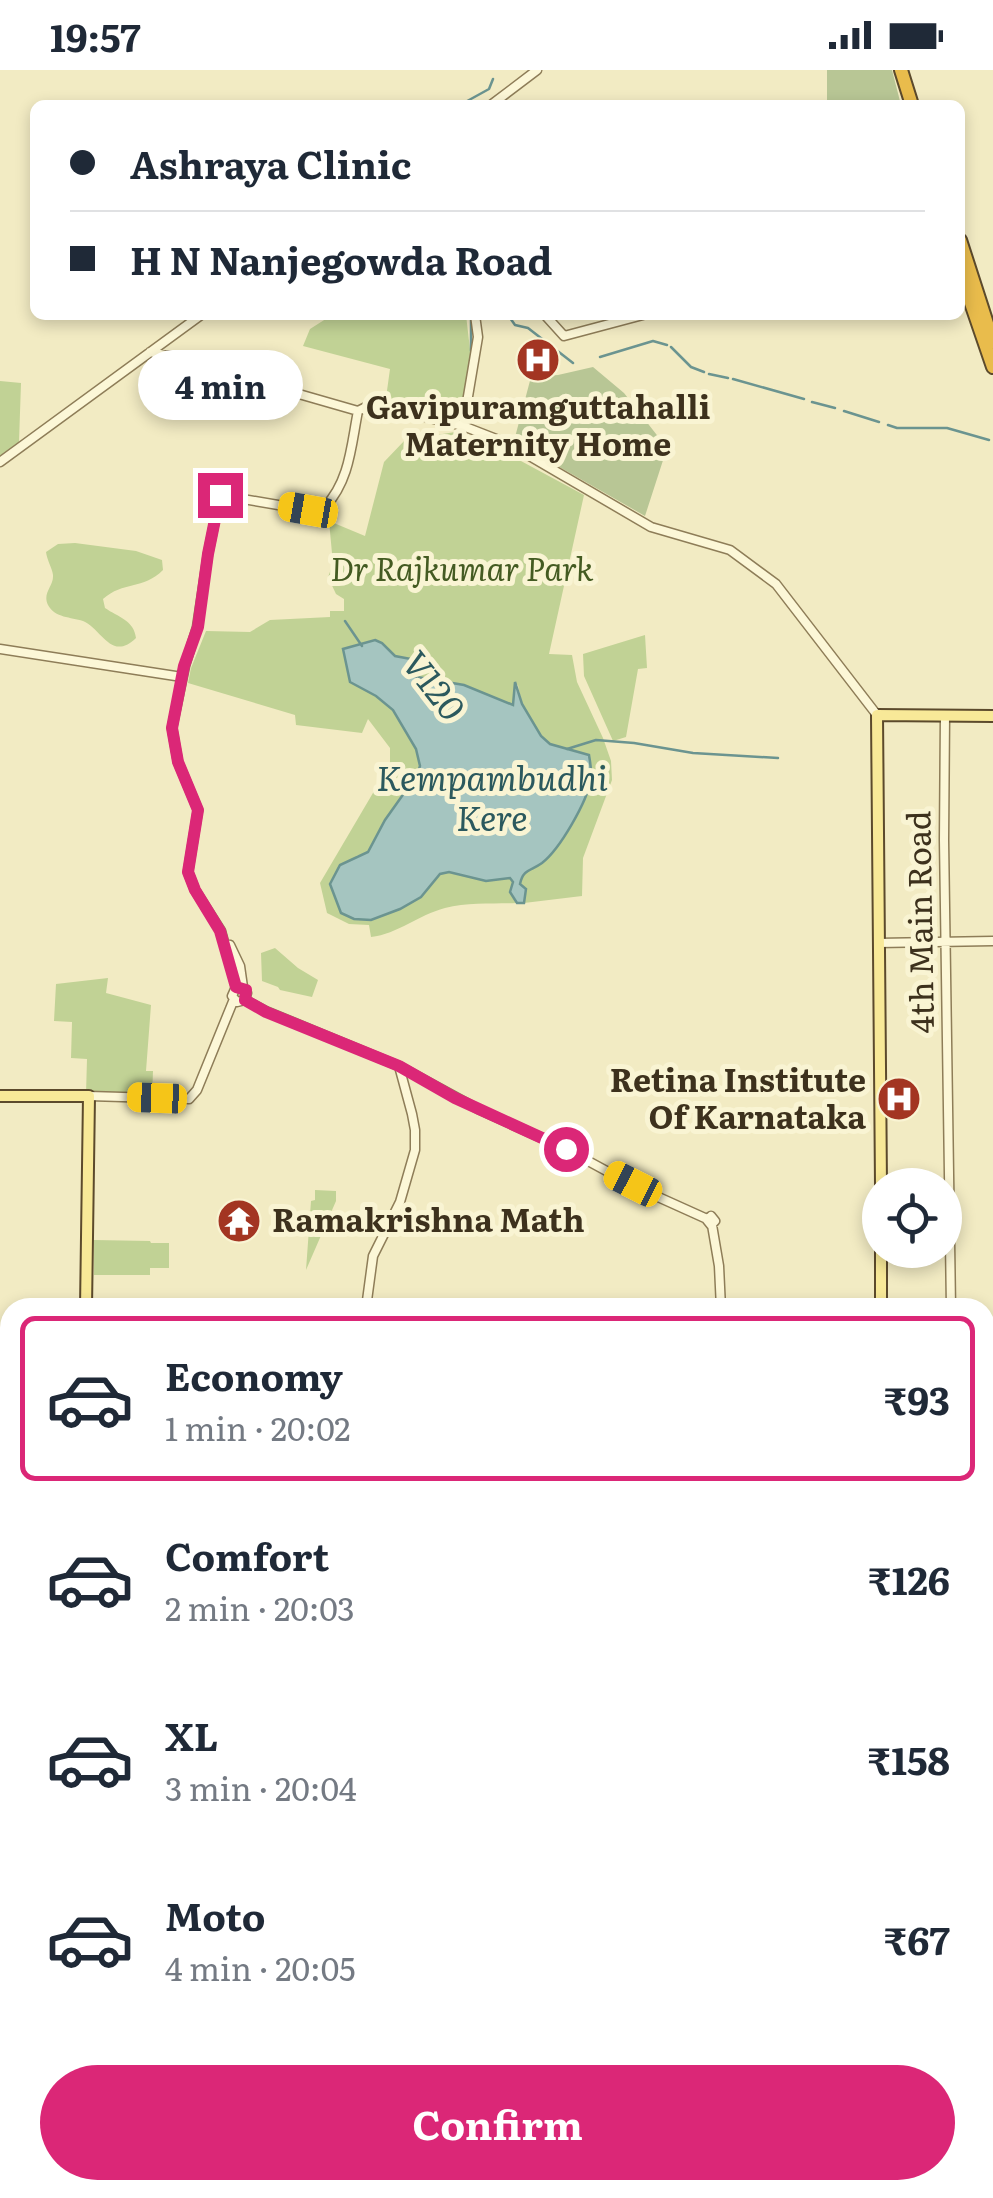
<!DOCTYPE html>
<html lang="en">
<head>
<meta charset="utf-8">
<style>
  :root { --surface:#fff; --page:#f6f6f7; --text:#1f2937; --muted:#747a83; --line:#e0e1e3; --accent:#db2777 }
  body { margin:0; font-family:Literata,serif; background:var(--page); color:var(--text); height:100vh; display:flex; flex-direction:column; font-size:38px; white-space:nowrap }
  * { box-sizing:border-box; margin:0 }
  p { font-size:32px; color:var(--muted) }
  .icon { flex:none; width:55px; height:55px; fill:none; stroke:currentColor; stroke-width:2; stroke-linecap:round; stroke-linejoin:round }
  .map { position:relative; flex:1; overflow:hidden }
  .details { position:absolute; left:0px; top:1228px; width:995px; height:902px; display:flex; flex-direction:column; background:var(--surface); border-radius:30px 30px 0 0; box-shadow:0 5px 15px #0003 }
  .details>* { flex:none }
  .hud { position:absolute; left:30px; top:30px; width:935px; height:220px; border-radius:15px; box-shadow:0 5px 15px #0003; display:grid; align-content:center; height:220px; padding:0 40px; background:var(--surface) }
  .tools { position:absolute; left:862px; top:1098px; display:grid; gap:20px }
  .tools a { display:grid; place-items:center; width:100px; height:100px; border-radius:50%; background:var(--surface); box-shadow:0 5px 15px #0003; font-size:50px }
  .end { position:absolute; width:45px; height:45px; margin:-22px; border:12px solid #db2777; background:#fff; box-shadow:0 0 0 5px #fff }
  .from { border-radius:50% }
  .bubble { position:absolute; height:70px; border-radius:35px; background:var(--surface); box-shadow:0 5px 15px #0003; font-size:32px; font-weight:700; line-height:70px; text-align:center }
  .car { position:absolute; width:30px; height:60px; margin:-30px -15px; border-radius:12px; box-shadow:0 0 8px 2px #0007; background:linear-gradient(#f5c518 24%,#345 0 40%,#f5c518 0 76%,#345 0 86%,#f5c518 0) }
  .hud b { display:flex; align-items:center; gap:35px; height:95px; font-size:38px }
  .hud b+b { border-top:2px solid var(--line) }
  .hud i { width:25px; height:25px; background:var(--text) }
  ul { padding:18px 0 0; list-style:none }
  li { display:flex; align-items:center; gap:30px; height:165px; margin:0 20px 15px; padding:0 20px; border:5px solid transparent; border-radius:15px }
  li div { flex:1 }
  li b { display:block; font-size:38px }
  li em { font-style:normal; font-weight:700 }
  li.selected { border-color:var(--accent) }
  li>.icon { width:90px; height:90px; stroke-width:1.5 }
  .cta { display:flex; gap:20px; margin-top:auto; padding:20px 40px }
  .cta a { flex:1; height:115px; border-radius:60px; background:var(--accent); color:#fff; font-size:40px; font-weight:700; line-height:115px; text-align:center }
  .status { display:flex; justify-content:space-between; align-items:center; height:70px; padding:0 50px; background:var(--surface); direction:ltr }
  .status svg { height:28px; fill:currentColor }
  .map>svg:first-child { display:block }
  .green { fill:#c1d295 }
  .cemetery { fill:#b8c695 }
  .water { fill:#a5c5c0; stroke:#6b9490; stroke-width:2.5 }
  .lines { fill:none; stroke-linecap:round; stroke-linejoin:round }
  .stream { stroke:#6b9490; stroke-width:2.5 }
  .minor-casing { stroke:#8e7d58; stroke-width:11 }
  .major-casing { stroke:#5c4a2c; stroke-width:14 }
  .highway-casing { stroke:#5c4a2c; stroke-width:16 }
  .minor { stroke:#fcf7d7; stroke-width:8 }
  .major { stroke:#f8e998; stroke-width:10 }
  .highway { stroke:#e9bc4c; stroke-width:12 }
  .rail { stroke:#3d311d; stroke-width:2.5; stroke-dasharray:18 18; stroke-linecap:butt }
  .route { stroke:#db2777; stroke-width:12 }
  .labels { text-anchor:middle; stroke-width:10; stroke-linejoin:round; paint-order:stroke }
  .poi-label { font-size:32px; font-weight:bold; fill:#3d311d; stroke:#f9f4d3 }
  .park-label { font-size:32px; font-style:italic; fill:#445b22; stroke:#f9f4d3 }
  .street-label { font-size:32px; fill:#3d311d; stroke:#f9f4d3 }
  .water-label { font-size:35px; font-style:italic; fill:#2b595e; stroke:#f9f4d3 }
</style>
</head>
<body>
<div class="status"><b>19:57</b><svg viewBox="0 0 49 12"><path d="M0 12V9h3v3zM5 12V6h3v6zM10 12V3h3v9zM15 12V0h3v12zM26 1h20v11H26zM47 4h2v5h-2z"/></svg></div>
<div class="map">
<svg width="993" height="2128" viewBox="0 0 993 2128">
  <rect width="100%" height="100%" fill="#f2ebc3"/>
  <!-- green -->
  <path class="green" d="M332,245h134l5,43 -10,60 -76,-13 5,-36 -87,-23 7,-17z
    M0,311l21,2 -2,59 -19,14z
    M455,362l38,14 91,49 -35,159 23,1 5,27 26,56 8,23 1,19 -29,78 -1,38 -58,7 2,-14 -6,-5c1,-13 12,-16 22,-21l47,-108c-13,-4 -29,-6 -40,-12 -18,-11 -28,-39 -31,-58l-3,-1 -2,22 -49,-21 -54,-9 -15,-20 -13,-13 -32,39 26,14 17,14 23,39 4,17 -3,9 -32,45 -17,33 -12,3 16,64 28,-11 21,-12 19,-23 9,-2 37,9 24,-3 3,3 -3,11 7,11c-23,1 -49,-1 -72,5 -27,7 -47,26 -74,29l-2,-12 -20,-1 -22,-11 -7,-30 70,-119v-16l-22,-29 -6,14 -66,-8 -1,-10 -107,-32 3,-15 15,-37 44,1 20,-12 60,-3v-6h14v-12l-8,-5 -8,-17 5,-13 -4,-43 36,15 19,-74 21,-22z
    M75,473l61,8 26,9 1,10c-20,20 -40,11 -60,29l2,9c13,9 29,12 31,30 -25,24 -34,-9 -53,-17 -12,-4 -28,-3 -35,-16 -6,-12 6,-19 5,-30 -1,-7 -6,-15 -7,-23l12,-8z
    M645,565l2,33 -9,1 -12,68 -13,4 -29,-65 -1,-22z
    M275,878l23,20 20,12 -6,17 -32,-7 -2,-3 -16,-6 -1,-28z
    M108,908l-2,15 45,12 -5,66h7l-1,26 -66,-3 1,-35 -16,-1 1,-36 -18,-1 2,-37z
    M315,1120l21,1v10l-30,69 5,-69 4,-1z
    M94,1170l56,1 1,2h18v25h-19v7h-56z"/>
  <!-- cemetery -->
  <path class="cemetery" d="M827,0h65l9,35h-74z
    M593,297l31,26 43,55 -22,68 -131,-75 17,-64 27,-2z"/>
  <!-- water -->
  <path class="water" d="M375,570l7,3 13,13 16,3v17l53,9 49,20 2,-23 7,22 19,32 9,8 39,11c1,7 3,16 2,24 -4,23 -31,70 -49,84 -11,8 -19,6 -22,21l6,5 -2,14h-7l-7,-11 3,-10 -3,-4 -24,3 -37,-9 -9,2 -19,23 -21,12 -29,11 -17,-1 -13,-6 -11,-29 10,-19 28,-13 17,-32 32,-45 3,-9 -4,-17 -23,-39 -17,-14 -26,-14 -7,-33z"/>
  <g class="lines">
    <!-- stream -->
    <path class="stream" d="M460,35l29,-16 4,-10
      M471,245v36
      M508,245l7,10 13,3 45,35
      M671,277l20,20 13,5
      M600,287l53,-16 14,4
      M709,304l19,4
      M733,309l71,20
      M812,332l23,6
      M844,341l35,11
      M888,355l9,3h50l42,12
      M345,551l17,25
      M567,679l29,-9 38,3 59,10 85,5"/>
    <defs>
      <path id="minor" d="M491,35l46,-35
        M545,245l19,21 79,-21
        M150,282l93,19 21,13 94,27
        M463,356l15,-89 -3,-22
        M0,392l201,-147
        M0,579l182,28
        M945,645l-1,125 7,468
        M878,873l115,-2
        M225,874l5,1 10,21 3,21
        M236,917h7l4,6 -2,7 -8,2 -5,-6 4,-9 -15,-56 -26,-41 -7,-18 10,-62 -20,-48 -6,-34 13,-62 12,-39 11,-73 12,-59 87,15 18,-3c25,-27 26,-61 33,-96l10,-5 28,4 67,16 46,18 142,83 79,23 46,34 101,131
        M245,930l21,11 133,55 79,43 88,40 70,38 71,32
        M89,1026l100,3 8,-9 37,-91
        M711,1146l4,5 -4,4 -4,-5z
        M712,1155l7,41 2,42
        M366,1238l7,-52 27,-54 15,-52v-20l-3,-16 -13,-48
        M985,1464h8
        M0,1491l10,-13
        M0,1608h10
        M574,2120l7,8"/>
      <path id="major" d="M0,1026h89l-3,212
        M881,1115l-4,-470 116,1
        M881,1180v58
        M985,1289h8
        M0,1303h10
        M0,1311l10,-1
        M985,1381h8
        M985,1651h8
        M0,1776h10
        M0,1785h10
        M985,1822l8,3
        M985,1829l8,3
        M0,2022h10
        M985,2108h8
        M157,2120v8
        M778,2128l5,-8"/>
      <path id="highway" d="M901,0l11,35
        M960,170l33,102
        M960,201l33,96"/>
    </defs>
    <!-- minor casing -->
    <use href="#minor" class="minor-casing"/>
    <!-- major casing -->
    <use href="#major" class="major-casing"/>
    <!-- highway casing -->
    <use href="#highway" class="highway-casing"/>
    <!-- minor -->
    <use href="#minor" class="minor"/>
    <!-- major -->
    <use href="#major" class="major"/>
    <!-- highway -->
    <use href="#highway" class="highway"/>
    <!-- rail -->
    <path class="rail" d="M150,2128v-8"/>
  </g>
  <g class="lines">
    <!-- route -->
    <path class="route" d="M220,425l-12,59 -10,73 -14,39 -12,62 6,34 20,48 -10,62 7,18 25,41 16,56 10,3 -1,10 21,12 133,54 56,32 111,51"/>
  </g>
  <!-- icons -->
  <defs>
    <symbol id="hospital-disc" viewBox="-11 -11 22 22"><circle r="9.5" fill="#a33522" stroke="#f9f4d3"/><path d="M-5-5h3v3.5h4V-5h3V5h-3V1.5h-4V5h-3Z" fill="#fff"/></symbol>
    <symbol id="temple-disc" viewBox="-11 -11 22 22"><circle r="9.5" fill="#a33522" stroke="#f9f4d3"/><path d="M0-6L5-2H3V0L6.5 2.5H4V6H1.5V3h-3V6H-4V2.5H-6.5L-3 0V-2H-5Z" fill="#fff"/></symbol>
  </defs>
  <g fill-rule="evenodd">
    <use href="#hospital-disc" x="513" y="265" width="50" height="50"/>
    <use href="#hospital-disc" x="874" y="1004" width="50" height="50"/>
    <use href="#temple-disc" x="214" y="1126" width="50" height="50"/>
  </g>
  <g class="labels">
    <!-- poi labels -->
    <g class="poi-label">
      <text x="538" y="349">Gavipuramguttahalli<tspan x="538" dy="37">Maternity Home</tspan></text>
      <text x="866" y="1022" text-anchor="end">Retina Institute<tspan x="866" dy="37">Of Karnataka</tspan></text>
      <text x="272" y="1162" text-anchor="start">Ramakrishna Math</text>
    </g>
    <!-- park labels -->
    <g class="park-label">
      <text x="462" y="511">Dr Rajkumar Park</text>
    </g>
    <!-- street labels -->
    <g class="street-label">
      <text transform="translate(921 852) rotate(-91)" y="11">4th Main Road</text>
    </g>
    <!-- water labels -->
    <g class="water-label">
      <text transform="translate(433 616) rotate(52)" y="12">V120</text>
      <text x="492" y="721">Kempambudhi<tspan x="492" dy="40">Kere</tspan></text>
    </g>
  </g>
</svg>
<div class="tools">
<a><svg class="icon" aria-label="locate" viewBox="0 0 24 24"><circle cx="12" cy="12" r="6"/><path d="M12 2v4M12 18v4M2 12h4M18 12h4"/></svg></a>
</div>
<i class="end from" style="left:566px;top:1079px"></i>
<i class="end" style="left:220px;top:425px"></i>
<div class="bubble" style="left:138px;top:280px;width:165px">4 min</div>
<i class="car" style="left:308px;top:440px;rotate:280deg"></i>
<i class="car" style="left:157px;top:1028px;rotate:272deg"></i>
<i class="car" style="left:633px;top:1114px;rotate:297deg"></i>
<div class="hud">
<b><i class="from"></i>Ashraya Clinic</b>
<b><i></i>H N Nanjegowda Road</b>
</div>
<section class="details">
<ul>
<li class="selected"><svg class="icon" aria-label="car" viewBox="0 0 24 24"><path d="M5 17H2v-5l4-1 3-4h7l3 4 3 1v5h-3M9 17h6M6 11h13"/><circle cx="7" cy="17" r="2"/><circle cx="17" cy="17" r="2"/></svg><div><b>Economy</b><p>1 min · 20:02</p></div><em>₹93</em></li>
<li><svg class="icon" aria-label="car" viewBox="0 0 24 24"><path d="M5 17H2v-5l4-1 3-4h7l3 4 3 1v5h-3M9 17h6M6 11h13"/><circle cx="7" cy="17" r="2"/><circle cx="17" cy="17" r="2"/></svg><div><b>Comfort</b><p>2 min · 20:03</p></div><em>₹126</em></li>
<li><svg class="icon" aria-label="car" viewBox="0 0 24 24"><path d="M5 17H2v-5l4-1 3-4h7l3 4 3 1v5h-3M9 17h6M6 11h13"/><circle cx="7" cy="17" r="2"/><circle cx="17" cy="17" r="2"/></svg><div><b>XL</b><p>3 min · 20:04</p></div><em>₹158</em></li>
<li><svg class="icon" aria-label="car" viewBox="0 0 24 24"><path d="M5 17H2v-5l4-1 3-4h7l3 4 3 1v5h-3M9 17h6M6 11h13"/><circle cx="7" cy="17" r="2"/><circle cx="17" cy="17" r="2"/></svg><div><b>Moto</b><p>4 min · 20:05</p></div><em>₹67</em></li>
</ul>
<div class="cta"><a>Confirm</a></div>
</section>
</div>
</body>
</html>
